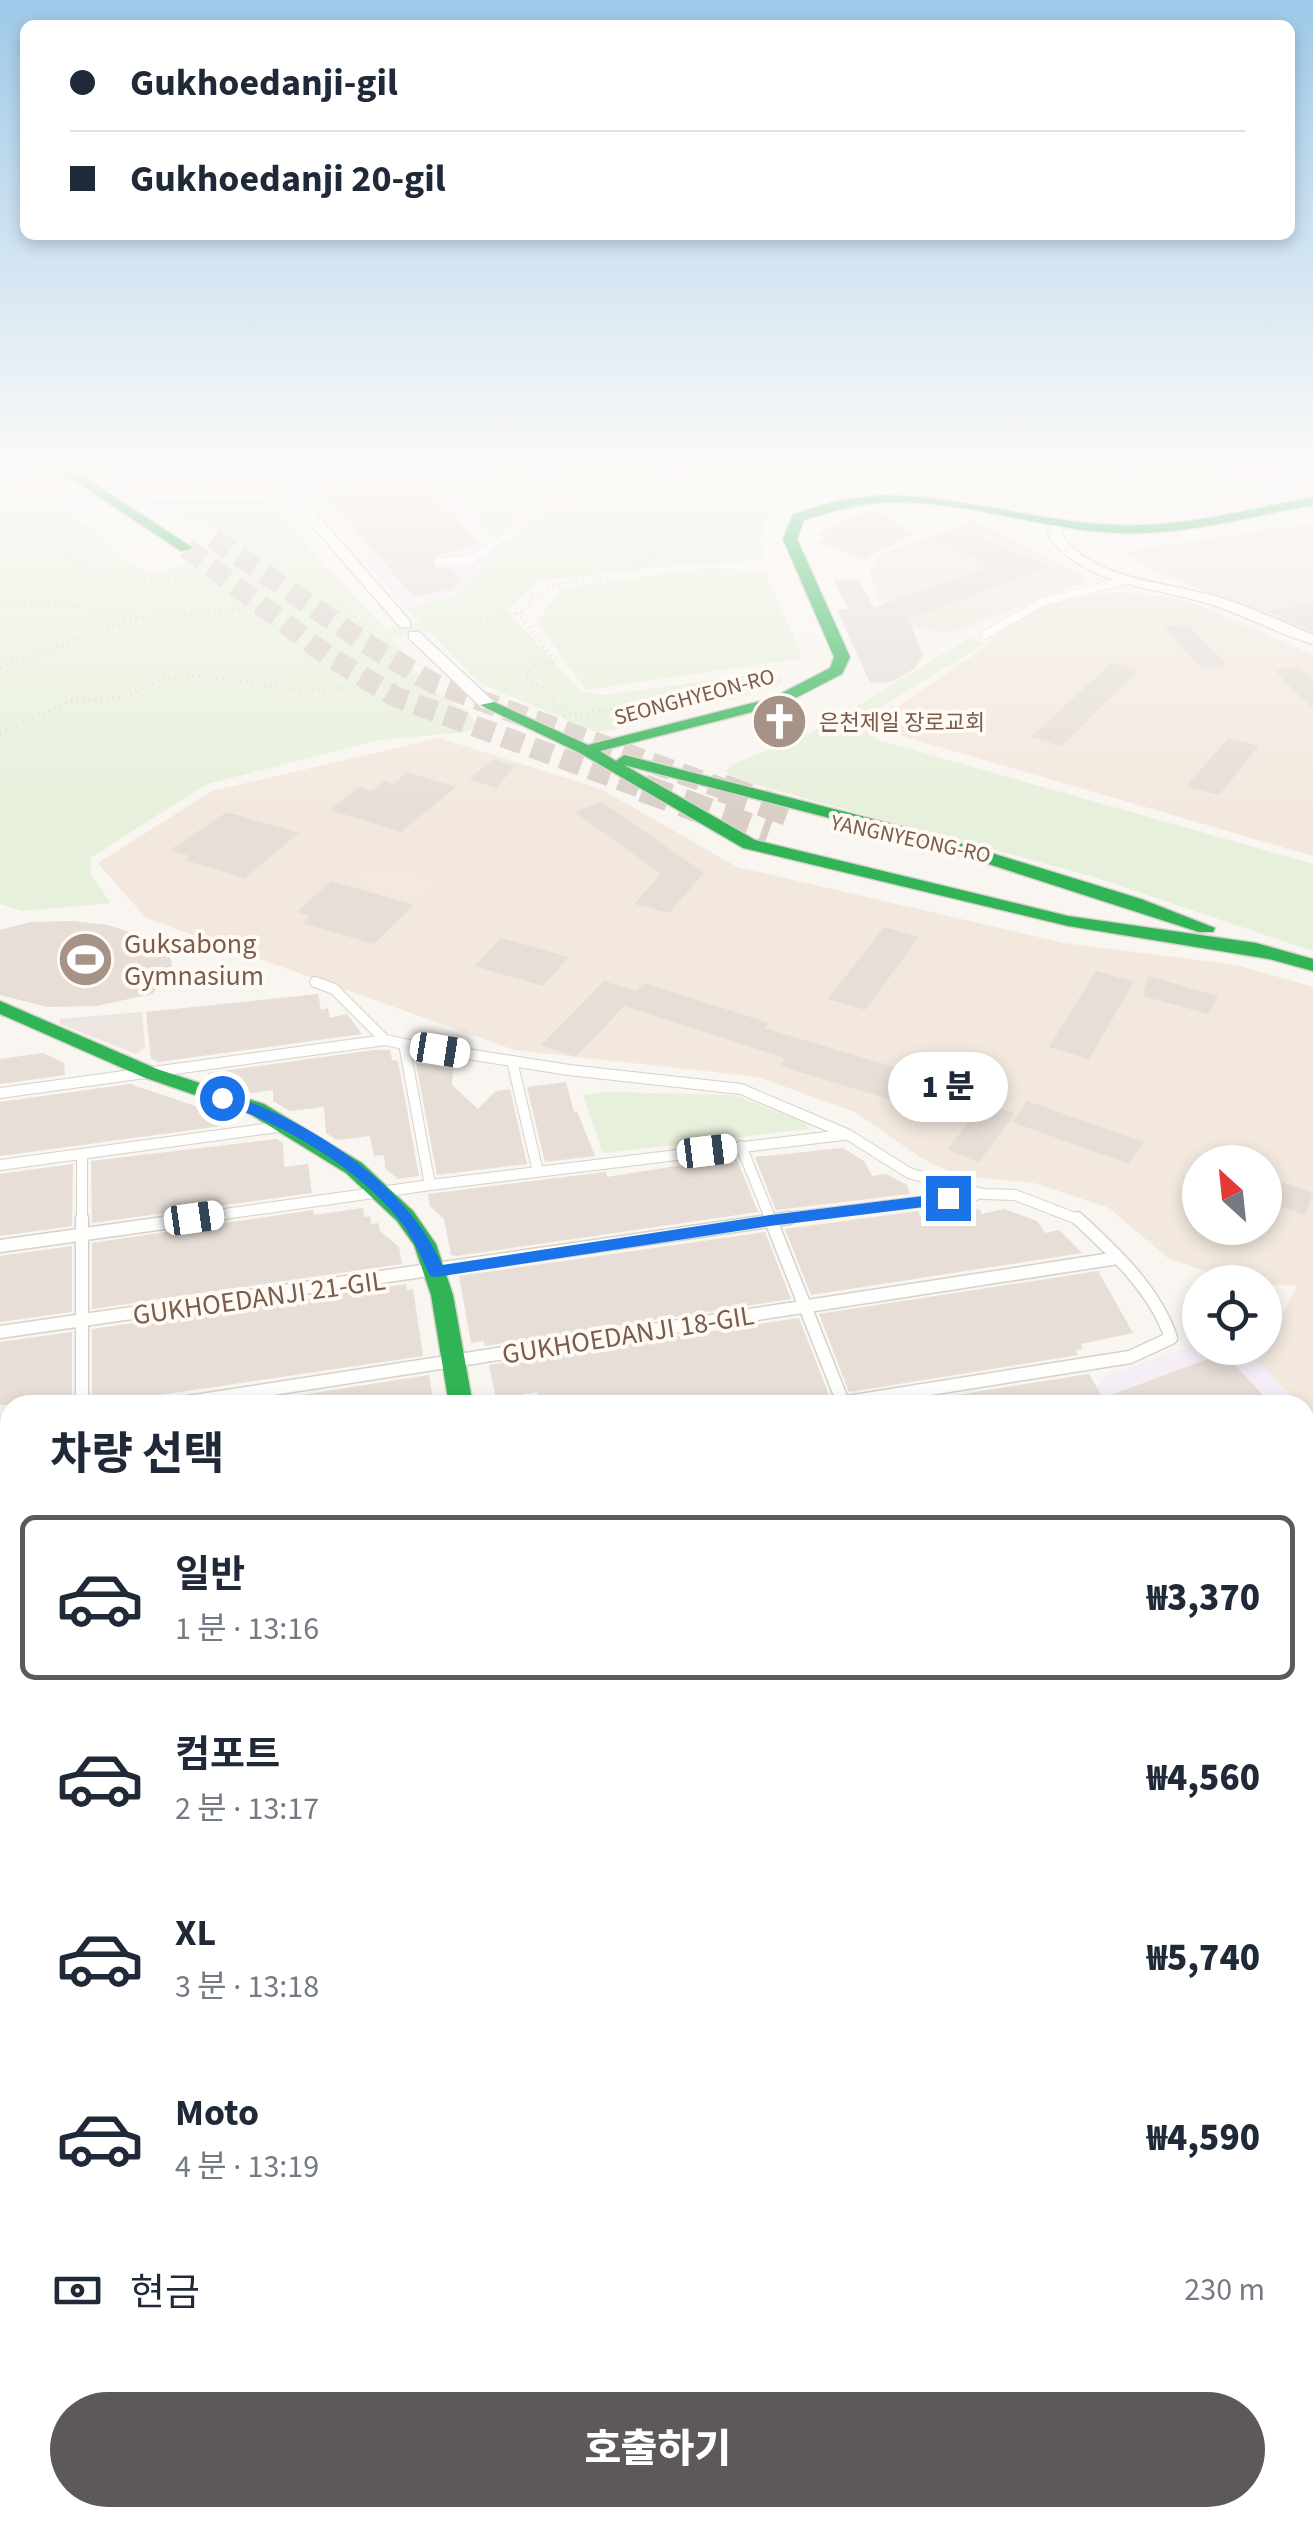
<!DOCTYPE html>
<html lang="ko">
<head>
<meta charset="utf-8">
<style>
  :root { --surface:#fff; --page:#f6f6f7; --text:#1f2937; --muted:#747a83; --line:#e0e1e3; --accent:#5c585b }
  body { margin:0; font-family:"Source Sans 3","Noto Sans KR",sans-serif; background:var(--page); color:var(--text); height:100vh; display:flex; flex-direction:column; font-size:38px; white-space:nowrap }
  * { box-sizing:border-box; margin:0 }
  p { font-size:32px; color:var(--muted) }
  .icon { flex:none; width:55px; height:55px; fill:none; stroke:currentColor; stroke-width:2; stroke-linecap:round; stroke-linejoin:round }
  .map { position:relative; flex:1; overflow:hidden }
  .sheet { position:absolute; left:0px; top:1395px; width:1315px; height:1132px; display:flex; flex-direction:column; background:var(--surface); border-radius:30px 30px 0 0; box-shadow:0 5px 15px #0003 }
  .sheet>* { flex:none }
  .banner { position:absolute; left:20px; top:20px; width:1275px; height:220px; border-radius:15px; box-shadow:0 5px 15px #0003; display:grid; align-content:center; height:220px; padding:0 50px; background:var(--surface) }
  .needle { width:65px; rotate:333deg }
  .tools { position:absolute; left:1182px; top:1145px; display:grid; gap:20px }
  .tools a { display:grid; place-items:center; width:100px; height:100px; border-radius:50%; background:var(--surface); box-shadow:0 5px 15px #0003; font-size:50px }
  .end { position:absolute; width:45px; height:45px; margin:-22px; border:12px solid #1a73e8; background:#fff; box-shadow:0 0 0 5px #fff }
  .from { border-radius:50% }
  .bubble { position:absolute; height:70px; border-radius:35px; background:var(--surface); box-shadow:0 5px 15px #0003; font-size:32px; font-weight:800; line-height:70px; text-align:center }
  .car { position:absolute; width:30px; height:60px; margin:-30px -15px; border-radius:12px; box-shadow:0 0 8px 2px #0007; background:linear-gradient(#fff 24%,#345 0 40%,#fff 0 76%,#345 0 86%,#fff 0) }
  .banner b { display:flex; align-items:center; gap:35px; height:95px; font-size:38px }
  .banner b+b { border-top:2px solid var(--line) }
  .banner i { width:25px; height:25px; background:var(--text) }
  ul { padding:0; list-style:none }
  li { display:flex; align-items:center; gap:30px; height:165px; margin:0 20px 15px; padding:0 30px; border:5px solid transparent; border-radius:15px }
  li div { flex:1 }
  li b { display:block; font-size:38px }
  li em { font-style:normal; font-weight:800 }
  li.current { border-color:var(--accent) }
  li>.icon { width:90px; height:90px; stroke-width:1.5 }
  h2 { padding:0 50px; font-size:45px; line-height:120px }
  .pay { display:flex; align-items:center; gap:25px; height:110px; padding:0 50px; font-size:38px }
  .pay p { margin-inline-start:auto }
  .primary-button { display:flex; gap:20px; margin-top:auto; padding:20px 50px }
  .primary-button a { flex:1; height:115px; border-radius:60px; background:var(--accent); color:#fff; font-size:40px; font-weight:800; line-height:115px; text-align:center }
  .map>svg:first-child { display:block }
  .residential { fill:#f2e8de; fill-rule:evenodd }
  .commercial { fill:#f6e8e1 }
  .industrial { fill:#ede5e0 }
  .education { fill:#f6eef6 }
  .green { fill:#e7f0db }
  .building { fill:#e6ded7 }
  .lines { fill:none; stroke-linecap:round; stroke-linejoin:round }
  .secondary-tunnel-far1 { stroke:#d9cfc7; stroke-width:21; stroke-dasharray:21 10; stroke-linecap:butt }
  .secondary-tunnel { stroke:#d9cfc7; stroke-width:28; stroke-dasharray:28 14; stroke-linecap:butt }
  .lane-far3-casing { stroke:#d7d1cb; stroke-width:9 }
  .lane-far2-casing { stroke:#d7d1cb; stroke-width:12 }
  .lane-far1-casing { stroke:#d7d1cb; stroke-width:15 }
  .lane-casing { stroke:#d7d1cb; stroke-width:19 }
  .street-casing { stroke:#d7d1cb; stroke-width:3 }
  .fast-casing { stroke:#d9d2cb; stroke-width:3 }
  .path { stroke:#dcd5d0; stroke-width:4; stroke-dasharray:1 5; stroke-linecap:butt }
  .lane-far3 { stroke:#fefefd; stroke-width:8 }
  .lane-far2 { stroke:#fefefd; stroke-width:10 }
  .lane-far1 { stroke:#fefefd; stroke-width:12 }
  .lane { stroke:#fefefd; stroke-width:16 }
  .street { fill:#fefefd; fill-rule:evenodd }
  .fast { fill:#30b455; fill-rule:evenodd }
  .route { fill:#1a73e8 }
  .labels { text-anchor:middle; stroke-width:8; stroke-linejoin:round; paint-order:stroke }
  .far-street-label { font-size:22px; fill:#7a5c4d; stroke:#fffaf3 }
  .far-poi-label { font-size:22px; fill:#7a5c4d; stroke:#fffaf3; text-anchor:start }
  .poi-label { font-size:28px; fill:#7a5c4d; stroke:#fffaf3; text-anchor:start }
  .street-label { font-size:28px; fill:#7a5c4d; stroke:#fffaf3 }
</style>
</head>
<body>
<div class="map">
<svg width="1313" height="2526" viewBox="0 0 1313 2526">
  <rect width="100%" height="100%" fill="#f9f5f0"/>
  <!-- residential -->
  <path class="residential" d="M975,521l97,48 13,9 -4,5 -121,47 -17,3 -30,-6 -35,-30 -9,-27 14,-17z
    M1313,522v115l-162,-68 -27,-17z
    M1119,592l57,6 28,9 109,48v201l-418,-122 -12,-10 5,-11 99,-67 6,-9 30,-21 33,-16z
    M439,738l162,51 136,78 327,76 173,22 76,22v431l-8,-13h-5l-43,-44 40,-75 -60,-4 -69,-24 -59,-50 -75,-25 -75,-7 -38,-18 -66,-46 -97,-35 -244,-27 -368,-132 -48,-55 114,-72zM1200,1162h65v66h-65z"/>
  <!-- commercial -->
  <path class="commercial" d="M385,868l53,11 -24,20 -68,-21z"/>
  <!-- industrial -->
  <path class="industrial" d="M142,1012l3,36 -9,6 -76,-30v-5z"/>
  <!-- education -->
  <path class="education" d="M571,462h118l2,11 -157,43 -82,82 -46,11 -84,-100z
    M1179,462h134v31l-129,29 -50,1 -64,-39z
    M1200,1343v5h36l21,13 43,44h-216l23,-30z
    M1305,1410l8,8v739l-8,5z"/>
  <!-- green -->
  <path class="green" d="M515,462h56l-249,47 -11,-12z
    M591,462l66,1 14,12 -148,36 -29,26 -42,-49z
    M689,462h444l-70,21 2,9 30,17 1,4 -8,4c-36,-2 -70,-16 -106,-23 -72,-13 -145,-12 -213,17l-8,26 4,19 -18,6 -45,1 -165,18 -31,29 76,82 23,3 157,-22 21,6 -7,8 -168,44h-15l-114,-48 -50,-52 -35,8 34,48 45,30 2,9 -7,6 -88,8 -173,44 -117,74 1,16 19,29 -88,8 -22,-7v-418c42,3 78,31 109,58 9,8 19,20 30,24 27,10 67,-11 89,-25l-4,-10 -45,-17 6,-7 39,-7h47l50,61 65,66 34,-7 -14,-13 46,-11 82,-82 156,-42z
    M1178,462h27l57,32 -84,21 -51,3 -57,-34z
    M706,568l50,2 11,5 36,83 -217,32 -49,-68 25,-34z
    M969,638l17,5 -107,65 -14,13v7l10,11 438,125v87l-219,-74 -363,-99 -5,-7 5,-6 91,-38z
    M608,1092l126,3 72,28 3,6 -206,24 -20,-58z"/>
  <!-- building -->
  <path class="building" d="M132,462h72l-6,28 -32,1 -42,-6z
    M219,462h57l-5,26 -57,2z
    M302,462h69v13l-57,9 -14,-16z
    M1264,462h49v27l-14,2z
    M419,483l60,61 -45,12 1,12 17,1 10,10 -9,10 -39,8 -88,-100z
    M876,510l38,24 -50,25 -46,-17 9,-5 -10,-3 38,-18z
    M959,529l91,37 -141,53 14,37 -9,13 -22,13 -22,1 -33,-73 11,-1 -15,-29 25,-1 16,29 116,-42 -58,-28z
    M1313,604v27l-46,-20z
    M1188,624l40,42 -26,3 -39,-42z
    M1111,663l27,8 -77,75 -30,-9z
    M1299,667l14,13v29l-39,-39z
    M1228,738l31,8 -40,49 -33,-9z
    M493,759l22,7 -19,22 -27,-9z
    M407,772l49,15 -55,45 -71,-22 29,-23 12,4 13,-10 9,3z
    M602,802l102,71 -35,40 -35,-9 27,-30 -86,-62z
    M227,812l72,21 -54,45 -61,-18 5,-4 -19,-6z
    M331,881l83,24 -40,39 -72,-21 8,-7 -13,-4z
    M72,921l36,4 46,15 14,12 4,13 -2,11 -18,18 -56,12 -49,1 -47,-12v-65l31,-8z
    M884,927l35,10 -54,73 -37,-11z
    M501,938l68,19 -26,29 -69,-20z
    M1096,971l38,11 -45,77 -40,-12z
    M1148,976l70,20 -10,18 -65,-18z
    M604,981l32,10 8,-8 125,40 -5,5 163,49 -19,28 -128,-39 5,-8 -161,-52 -48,51 -35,-12z
    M318,994l3,16 7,-2 2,10 17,-4 15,20 -203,28 -8,-3 -5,-47z
    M374,1050h16l2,10 6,1 21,115 -21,3 -13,-11 -1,-13 -10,1 -4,-20 -33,4 -11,-7 -2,-26 -34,4 -17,-10v-11l-22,3 -42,-14 -1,-6z
    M43,1053l21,10 1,12 -65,9v-25z
    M416,1063l37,6 -1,16 26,24 18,-18 14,-2 17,75 -90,11z
    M566,1082l8,30 3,-1 18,45 -50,6 -18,-75z
    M130,1084l98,33 1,8 -229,31v-54z
    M1027,1101l117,41 -15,22 -117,-42z
    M984,1102l31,11 -36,49 -32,-12z
    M277,1139l6,4 1,24 24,-3 4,29 -220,30 -1,-62z
    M843,1148l21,13 8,15 14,-2 21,11 3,9 -134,16 -21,-53z
    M732,1157l5,3 21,52 -302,44 -5,-1 -7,-36 -14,-13 -2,-12 178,-22 1,5z
    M73,1164l-1,62 -72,10v-62z
    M1265,1176l48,17 -8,22 -40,-14z
    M363,1208l1,9 6,-1 1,8 7,-1 2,8 19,16 3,17 -310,45v-66l221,-33 1,5z
    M979,1209l3,5 22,-5 33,12 8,12 14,-3 23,23 -271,42 -26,-66 133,-18 2,5z
    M765,1232l26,67 -306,47 -1,-5 -13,2 -12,-67z
    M72,1246v66l-72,10v-66z
    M1098,1271l35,62 -52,11 2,5 -7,1 2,5 -229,37 -30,-78z
    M406,1284l1,6 6,-1 10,67 -331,49v-76z
    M799,1318l30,77 -6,2 -62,8h-220l-4,-13 -41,7 -7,-34z
    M72,1332v73h-72v-63z
    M1224,1353l48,52h-380l197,-31 14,24z
    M429,1375l5,30h-192v-1z"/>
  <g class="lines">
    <!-- secondary-tunnel-far1 -->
    <path class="secondary-tunnel-far1" d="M213,538l152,105 70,41 294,107
      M186,548l141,107 69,42 254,94"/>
    <!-- secondary-tunnel -->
    <path class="secondary-tunnel" d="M643,788l125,46
      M722,788l69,25"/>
    <defs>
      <path id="lane-far3" d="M452,470l46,-8
        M0,475l54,-11
        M378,482l2,-20
        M113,491l12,-29
        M293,495l159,-25v-8
        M204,498l8,-36
        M439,562l33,-2 32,-23
        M985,635l57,-33 84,-22"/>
      <path id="lane-far2" d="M315,982l19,7 51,51
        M404,1044l165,26 172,19 106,45 62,39 74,21 32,1 65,25
        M512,1061l26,111
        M0,1093l385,-53 19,4 26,141
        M741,1146l30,74
        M82,1154v66
        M0,1165l278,-38
        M182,1220l248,-35 413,-50
        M768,1220l208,-25"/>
      <path id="lane-far1" d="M82,1218v187
        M770,1218l74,187
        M0,1246l199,-28
        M0,1332l789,-114
        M169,1405l949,-147
        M829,1405l301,-48 41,-19c-15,-47 -58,-87 -94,-120
        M0,1431l10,-1
        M0,1538l10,-1
        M0,1659l10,-2"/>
      <path id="lane" d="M0,1795l10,-1
        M0,1950l10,-2
        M0,2182l10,-2
        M0,2470l10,-3
        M415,2518l1,8
        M705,2518l2,8
        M939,2518l3,8
        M1158,2518l3,8"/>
      <path id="street" d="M286,462h12l-5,23 5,8 112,128v6h-10l-111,-128 -123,4 -52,-8 -13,4 -7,-4 19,-8 53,8 118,-4 -3,-6z
        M1055,520h10l-4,14c32,47 107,48 157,63 32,10 64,25 95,38v9c-34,-10 -66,-28 -100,-39 -57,-19 -130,-18 -166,-71z
        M409,632h10l75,70v6h-12l-73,-70z"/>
      <path id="fast" d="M46,462h15l132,86 -12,3z
        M881,495c80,1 156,27 235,30 67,3 132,-16 197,-28v8c-65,12 -131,31 -198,28 -79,-4 -157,-36 -236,-30 -26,2 -50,9 -75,17l-7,19 53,118 -8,17 -58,30 -184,47 16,10 8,-6 299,77 218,67 74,29 -2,4h-14l-288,-93 -287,-74 131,75 313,76 188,27 57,16v12l-44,-12 -201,-33 -325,-78 -163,-95 -100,-48 14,-3 94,43 184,-47 58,-30 4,-11 -51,-118 10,-25 48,-14z
        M0,1001l157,68 107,35 98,59 51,48 23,33 17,51 20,110h-24l-18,-110 -17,-50 -17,-24 -51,-48 -96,-59 -107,-37 -143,-63z
        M36,2518h38l-3,8h-38z"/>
    </defs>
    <!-- lane-far3 casing -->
    <use href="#lane-far3" class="lane-far3-casing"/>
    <!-- lane-far2 casing -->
    <use href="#lane-far2" class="lane-far2-casing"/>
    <!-- lane-far1 casing -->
    <use href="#lane-far1" class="lane-far1-casing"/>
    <!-- lane casing -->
    <use href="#lane" class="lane-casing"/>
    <!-- street casing -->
    <use href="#street" class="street-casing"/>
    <!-- fast casing -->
    <use href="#fast" class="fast-casing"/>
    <!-- path -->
    <path class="path" d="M2,492c28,33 60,69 103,82 62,20 98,-23 153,35
      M317,578l101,107
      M0,601l108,8 29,9 149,-12 59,7
      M517,613l39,49 -23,4 -8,12 20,11 18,27 84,-11 22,3
      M442,634l8,-8 72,-14 11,-14 19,-13 66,-8 111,-64 33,-4 21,-11 10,-11 56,-25
      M0,667l137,-49
      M0,733l70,-32 56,-5 37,-17 24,-4 115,15 138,-7"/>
    <!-- lane-far3 -->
    <use href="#lane-far3" class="lane-far3"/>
    <!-- lane-far2 -->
    <use href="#lane-far2" class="lane-far2"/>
    <!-- lane-far1 -->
    <use href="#lane-far1" class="lane-far1"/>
    <!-- lane -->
    <use href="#lane" class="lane"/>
    <!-- street -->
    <use href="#street" class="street"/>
    <!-- fast -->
    <use href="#fast" class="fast"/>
  </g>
  <!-- sky -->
  <linearGradient id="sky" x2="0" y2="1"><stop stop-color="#9ec9e9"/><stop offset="0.57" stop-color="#fcfaf8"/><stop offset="1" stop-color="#fcfaf8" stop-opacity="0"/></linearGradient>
  <rect width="1313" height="816" fill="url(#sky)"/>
  <!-- route -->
  <path class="route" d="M222,1093c82,23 186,91 220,172l328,-50 178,-22 7,5 -7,6 -178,22 -334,51 -6,-1c-9,-19 -16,-37 -29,-54 -45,-56 -118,-98 -185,-121v-7z"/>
  <!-- icons -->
  <defs>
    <symbol id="church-disc" viewBox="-11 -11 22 22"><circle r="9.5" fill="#a69286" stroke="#fffaf3"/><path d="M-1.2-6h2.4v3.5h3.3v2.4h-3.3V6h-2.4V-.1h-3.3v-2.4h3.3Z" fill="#fff"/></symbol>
    <symbol id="stadium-disc" viewBox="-11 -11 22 22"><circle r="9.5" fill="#a69286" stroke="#fffaf3"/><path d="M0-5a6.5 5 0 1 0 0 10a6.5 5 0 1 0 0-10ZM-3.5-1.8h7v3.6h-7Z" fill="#fff"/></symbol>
  </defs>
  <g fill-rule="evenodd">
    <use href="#church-disc" x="748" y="690" width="63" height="63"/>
    <use href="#stadium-disc" x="54" y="928" width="63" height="63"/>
  </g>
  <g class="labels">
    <!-- far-street labels -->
    <g class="far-street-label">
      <text transform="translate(694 696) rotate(-15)" y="8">SEONGHYEON-RO</text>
      <text transform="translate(911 838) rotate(12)" y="8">YANGNYEONG-RO</text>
    </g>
    <!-- far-poi labels -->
    <g class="far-poi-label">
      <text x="819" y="730">은천제일 장로교회</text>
    </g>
    <!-- poi labels -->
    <g class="poi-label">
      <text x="124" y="953">Guksabong<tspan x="124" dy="32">Gymnasium</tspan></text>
    </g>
    <!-- street labels -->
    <g class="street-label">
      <text transform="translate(259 1297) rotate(-8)" y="10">GUKHOEDANJI 21-GIL</text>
      <text transform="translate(628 1334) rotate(-9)" y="10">GUKHOEDANJI 18-GIL</text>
    </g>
  </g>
</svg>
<div class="tools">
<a><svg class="needle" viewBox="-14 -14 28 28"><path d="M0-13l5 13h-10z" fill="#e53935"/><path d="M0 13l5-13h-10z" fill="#747a83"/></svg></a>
<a><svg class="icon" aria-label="locate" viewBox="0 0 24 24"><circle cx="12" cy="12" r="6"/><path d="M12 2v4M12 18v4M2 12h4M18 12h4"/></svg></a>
</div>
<i class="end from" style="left:222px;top:1098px"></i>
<i class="end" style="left:948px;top:1198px"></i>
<div class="bubble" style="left:888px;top:1052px;width:120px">1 분</div>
<i class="car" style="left:440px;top:1050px;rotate:99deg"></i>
<i class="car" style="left:707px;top:1151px;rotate:83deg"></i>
<i class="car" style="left:194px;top:1218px;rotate:82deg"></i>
<div class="banner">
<b><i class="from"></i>Gukhoedanji-gil</b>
<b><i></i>Gukhoedanji 20-gil</b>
</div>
<section class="sheet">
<h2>차량 선택</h2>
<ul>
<li class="current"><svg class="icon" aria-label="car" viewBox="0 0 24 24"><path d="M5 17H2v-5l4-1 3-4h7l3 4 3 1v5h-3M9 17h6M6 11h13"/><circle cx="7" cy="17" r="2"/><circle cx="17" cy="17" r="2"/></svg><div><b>일반</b><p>1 분 · 13:16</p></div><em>₩3,370</em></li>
<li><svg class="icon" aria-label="car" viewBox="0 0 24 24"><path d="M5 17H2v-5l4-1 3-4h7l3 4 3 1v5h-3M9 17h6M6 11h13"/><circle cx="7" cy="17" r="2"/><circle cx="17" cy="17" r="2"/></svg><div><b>컴포트</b><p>2 분 · 13:17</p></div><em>₩4,560</em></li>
<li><svg class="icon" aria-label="car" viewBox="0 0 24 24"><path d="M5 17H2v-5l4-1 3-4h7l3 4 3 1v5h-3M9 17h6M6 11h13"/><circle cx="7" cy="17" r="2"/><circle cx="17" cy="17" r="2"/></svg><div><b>XL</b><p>3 분 · 13:18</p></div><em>₩5,740</em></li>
<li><svg class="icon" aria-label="car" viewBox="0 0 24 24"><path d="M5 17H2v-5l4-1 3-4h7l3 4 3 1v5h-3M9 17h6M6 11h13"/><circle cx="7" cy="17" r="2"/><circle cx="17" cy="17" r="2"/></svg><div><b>Moto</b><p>4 분 · 13:19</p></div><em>₩4,590</em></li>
</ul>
<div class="pay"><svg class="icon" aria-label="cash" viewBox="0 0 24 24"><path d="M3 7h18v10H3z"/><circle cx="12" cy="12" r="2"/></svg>현금<p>230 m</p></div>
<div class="primary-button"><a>호출하기</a></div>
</section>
</div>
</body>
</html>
